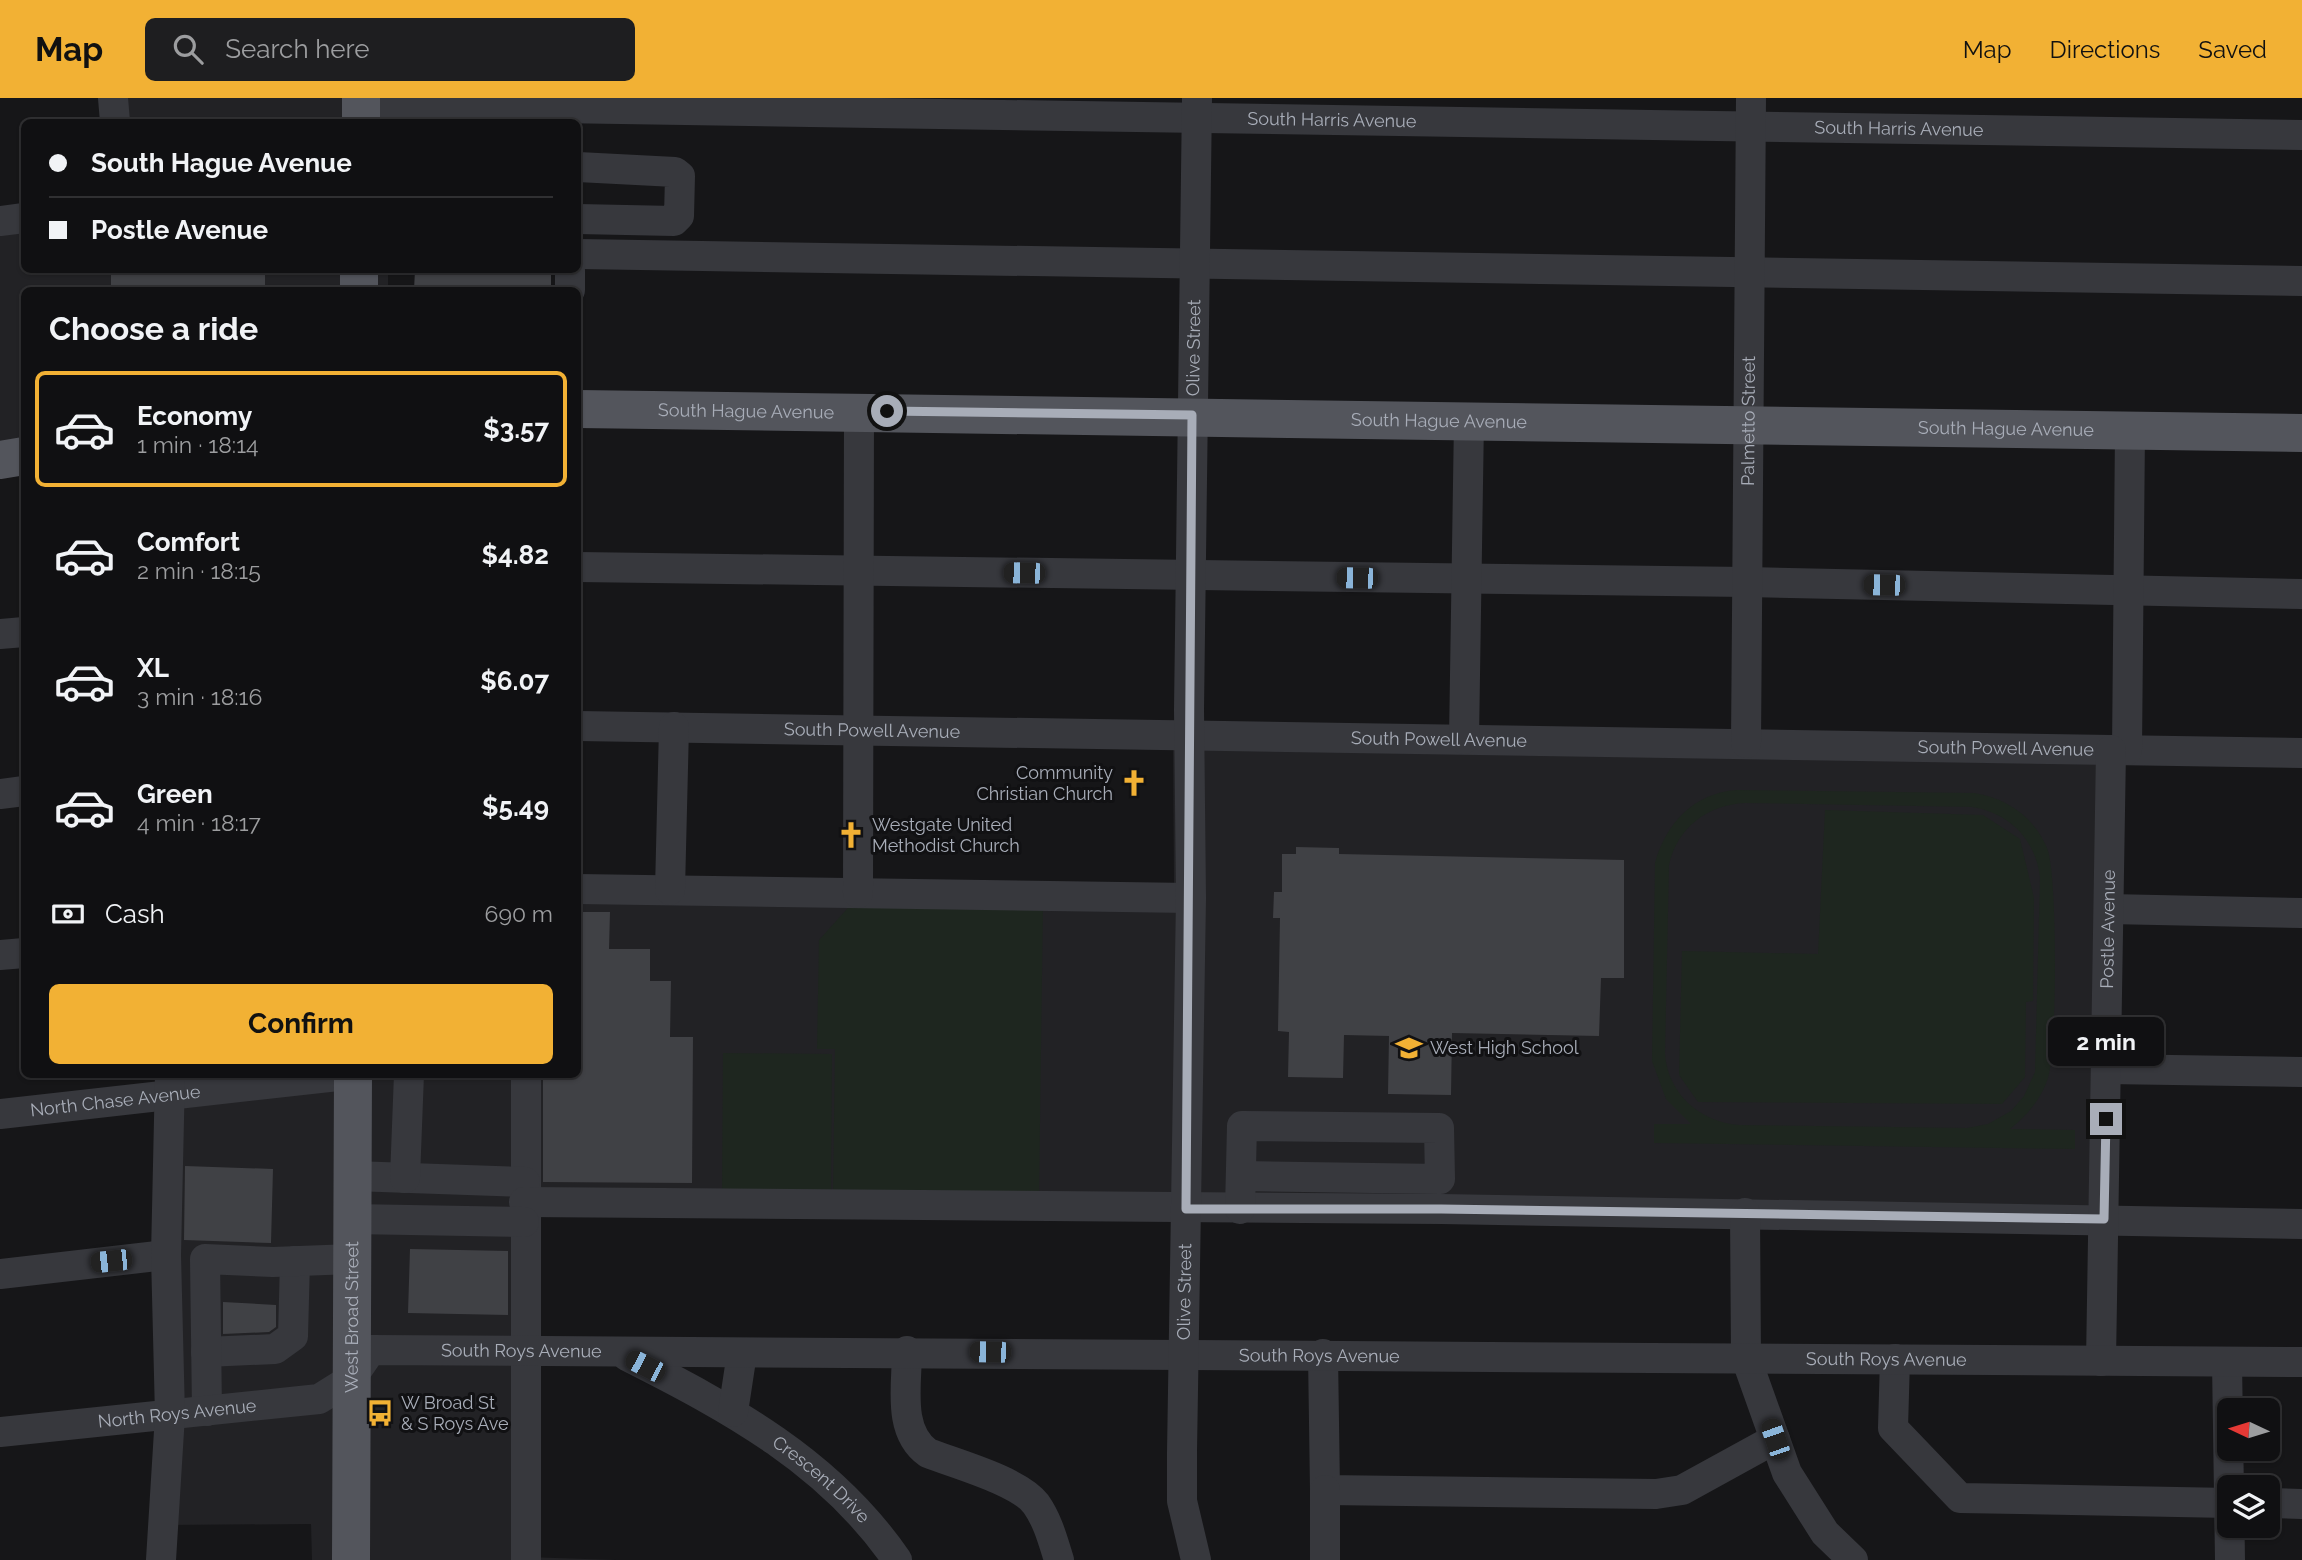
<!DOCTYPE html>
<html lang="en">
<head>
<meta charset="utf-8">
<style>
  :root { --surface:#101012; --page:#1e1e20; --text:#f1f3f6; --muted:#9c9d9f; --line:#303032; --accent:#f2b134 }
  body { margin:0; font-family:Raleway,sans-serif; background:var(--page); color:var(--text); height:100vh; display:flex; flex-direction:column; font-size:26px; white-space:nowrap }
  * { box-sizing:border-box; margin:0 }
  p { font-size:23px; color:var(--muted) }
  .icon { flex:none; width:38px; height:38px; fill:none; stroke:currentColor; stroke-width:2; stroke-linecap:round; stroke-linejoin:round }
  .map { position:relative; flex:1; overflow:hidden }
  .sheet { position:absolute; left:21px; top:189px; width:560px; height:791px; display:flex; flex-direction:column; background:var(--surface); border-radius:10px; box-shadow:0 2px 5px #0004,0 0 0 2px var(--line) }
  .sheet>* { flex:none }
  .hud { position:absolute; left:21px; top:21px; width:560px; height:154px; border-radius:10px; box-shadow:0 2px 5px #0004,0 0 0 2px var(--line); display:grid; align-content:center; height:154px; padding:0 28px; background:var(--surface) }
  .needle { width:46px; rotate:274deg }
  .tools { position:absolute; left:2217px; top:1300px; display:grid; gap:14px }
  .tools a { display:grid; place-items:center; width:63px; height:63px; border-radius:10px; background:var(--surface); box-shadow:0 2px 5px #0004,0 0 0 2px var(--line); font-size:35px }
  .end { position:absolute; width:32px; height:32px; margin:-16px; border:9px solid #a8adb8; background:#111; box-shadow:0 0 0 4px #111 }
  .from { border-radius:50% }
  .bubble { position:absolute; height:49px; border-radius:10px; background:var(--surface); box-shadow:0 2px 5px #0004,0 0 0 2px var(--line); font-size:23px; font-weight:700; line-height:49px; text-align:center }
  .car { position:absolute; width:21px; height:42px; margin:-21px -10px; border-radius:9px; box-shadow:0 0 5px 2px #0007; background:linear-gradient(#222 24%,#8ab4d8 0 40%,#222 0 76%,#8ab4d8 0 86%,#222 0) }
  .hud b { display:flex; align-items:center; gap:24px; height:66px; font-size:26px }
  .hud b+b { border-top:2px solid var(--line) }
  .hud i { width:18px; height:18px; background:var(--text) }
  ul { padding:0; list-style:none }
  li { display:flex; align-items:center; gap:21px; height:116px; margin:0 14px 10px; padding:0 14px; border:4px solid transparent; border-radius:10px }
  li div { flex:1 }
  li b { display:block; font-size:26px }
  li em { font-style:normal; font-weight:700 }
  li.selected { border-color:var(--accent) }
  li>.icon { width:63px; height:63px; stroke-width:1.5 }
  h2 { padding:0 28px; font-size:32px; line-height:84px }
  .pay { display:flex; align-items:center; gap:18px; height:77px; padding:0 28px; font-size:26px }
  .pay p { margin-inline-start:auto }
  .cta { display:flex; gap:14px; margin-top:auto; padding:14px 28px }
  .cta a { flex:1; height:80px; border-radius:10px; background:var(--accent); color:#111; font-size:28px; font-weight:700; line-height:80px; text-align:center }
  header { display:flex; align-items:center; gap:42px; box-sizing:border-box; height:98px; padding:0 35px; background:var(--accent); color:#111 }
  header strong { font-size:33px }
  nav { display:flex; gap:38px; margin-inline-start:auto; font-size:24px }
  .search { width:490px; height:63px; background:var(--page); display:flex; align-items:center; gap:18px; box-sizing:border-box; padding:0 24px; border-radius:10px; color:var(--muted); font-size:26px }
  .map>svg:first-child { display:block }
  .built { fill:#222225 }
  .green { fill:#1e261f; fill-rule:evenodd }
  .building { fill:#404145 }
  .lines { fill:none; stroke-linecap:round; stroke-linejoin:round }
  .minor { stroke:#37383d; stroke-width:30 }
  .major { stroke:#53555c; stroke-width:38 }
  .route { stroke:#a8adb8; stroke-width:9 }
  .labels { text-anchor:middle; stroke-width:6; stroke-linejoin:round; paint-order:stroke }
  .street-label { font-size:18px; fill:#a8adb8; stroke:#111113 }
  .poi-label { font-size:18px; fill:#a8adb8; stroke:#111113; text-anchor:start }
</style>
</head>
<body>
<header>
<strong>Map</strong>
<div class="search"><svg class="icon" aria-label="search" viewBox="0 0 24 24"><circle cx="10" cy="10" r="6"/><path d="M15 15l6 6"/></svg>Search here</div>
<nav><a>Map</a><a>Directions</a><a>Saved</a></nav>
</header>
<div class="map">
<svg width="2302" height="1462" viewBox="0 0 2302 1462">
  <rect width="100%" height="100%" fill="#161618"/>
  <!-- built -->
  <path class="built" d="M109,0h471l-42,24h-427z
    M24,124v48h87v20h36h-123v150l-24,4v-220z
    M265,172h123v20h-123z
    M1173,647l930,12 -4,465 -1570,-21 -3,356 90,3h-304l-1,-36 -147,1v-450l414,-1v-191l596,5z"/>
  <!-- green -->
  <path class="green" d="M1737,692l237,3c33,5 60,24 73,55 11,26 10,202 1,230 -7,22 -21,37 -38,51l65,1v19l-421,-6v-19h37l-25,-25 -14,-38 3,-198c11,-40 39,-70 82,-73zM1745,705l227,4c38,6 64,33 68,71l-5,194 -11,24 -13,15 -23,13 -21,4 -228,-3c-39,-3 -71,-31 -74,-71l4,-189c8,-37 38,-60 76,-62z
    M1825,712l158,5 37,24 14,59 -1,103 -7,1 -1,75 -23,27 -304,-2 -19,-27 3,-124 136,3z
    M856,801l187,2 -4,297 -206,-3 2,-146h-18l2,-109z
    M723,955l109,1 -1,141h-109z"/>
  <!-- building -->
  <path class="building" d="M111,172h154v20h-154z
    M415,172h126l-1,4h11v16h-137z
    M1296,749l43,1v6l285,6v118h-23l-2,58 -147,-3 -1,62 -63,-1 1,-58 -45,-1 -1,43 -55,-1 1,-45 -11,-1 2,-113h-7l1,-26h8v-38h14z
    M578,814h32l-1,37h41v32h21l-1,56h23l-1,146 -149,-1v-108h35z
    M185,1068l88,3 -2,74 -87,-3z
    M410,1151l98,2v64l-100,-2z
    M223,1204l53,3v22l-7,5 -46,2z"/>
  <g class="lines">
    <!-- minor -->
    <g class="minor">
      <path d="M113,0l2,24"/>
      <path id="s1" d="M361,7l1941,30"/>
      <path d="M578,69l97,5 5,4 -1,40 -5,5 -96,-2"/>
      <path d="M0,123l24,-3"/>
      <path d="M578,156l1724,27"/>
      <path d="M570,192v-20"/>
      <path d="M578,469l1169,15 555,12"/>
      <path d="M0,536l24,-2"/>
      <path id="s2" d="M578,628l1724,27"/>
      <path d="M1464,641l5,-319"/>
      <path id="s3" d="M1746,645l5,-645"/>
      <path d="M2127,652l3,-319"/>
      <path d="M0,696l24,-3"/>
      <path d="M578,791l613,9"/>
      <path d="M670,792l4,-163"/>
      <path d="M858,795l1,-482"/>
      <path d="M2109,811l193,4"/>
      <path d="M0,857l24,-2"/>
      <path d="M2107,971l195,3"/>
      <path d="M526,976v486"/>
      <path id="s4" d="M0,1016l356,-40"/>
      <path d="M353,1078l172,6"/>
      <path d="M405,1080l4,-104"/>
      <path d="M524,1104l917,7 861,15"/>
      <path d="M1240,1111l2,-83 197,2 1,51 -199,-3"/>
      <path d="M1745,1115l1,145 41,115 38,60 28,27"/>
      <path d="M352,1121l172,3"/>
      <path d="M0,1176l166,-19"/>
      <path d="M907,1253c0,34 -10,80 21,102 28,11 91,28 108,51 12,17 17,37 23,56"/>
      <path d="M206,1254l69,-3 18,-13 2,-75"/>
      <path d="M1323,1256l2,136 331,4 26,-4 93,-51"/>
      <path id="s5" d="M627,1258c103,52 203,106 270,204"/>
      <path d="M1895,1261l-2,69 67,70 270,5"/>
      <path id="s6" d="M2101,1263l10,-611"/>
      <path d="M2227,1264l3,198"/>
      <path d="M207,1313l-2,-152 68,3 79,-3"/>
      <path d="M733,1314l9,-59"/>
      <path id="s7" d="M0,1334l319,-33 32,-20 20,-29 1931,12"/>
      <path d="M1325,1392v70"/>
      <path d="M2268,1405l34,1"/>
      <path d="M161,1462l9,-145 -4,-160 4,-181"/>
      <path id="s8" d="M1196,1462l-14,-59v-49l9,-554 -2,-188 8,-612"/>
    </g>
    <!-- major -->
    <g class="major">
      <path d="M361,24v-24"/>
      <path d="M359,192v-20"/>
      <path id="s9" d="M578,311l1724,24"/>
      <path d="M0,362l24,-4"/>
      <path id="s10" d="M351,1462l2,-486"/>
    </g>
  </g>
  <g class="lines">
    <!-- route -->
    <path class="route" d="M887,313l305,4 -6,794h255l663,10 2,-100"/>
  </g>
  <!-- icons -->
  <defs>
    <symbol id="church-bare" viewBox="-9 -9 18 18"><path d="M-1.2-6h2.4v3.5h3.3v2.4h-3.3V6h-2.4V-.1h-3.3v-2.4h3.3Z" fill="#f2b134" stroke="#111113" stroke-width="2.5" paint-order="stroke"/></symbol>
    <symbol id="school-bare" viewBox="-9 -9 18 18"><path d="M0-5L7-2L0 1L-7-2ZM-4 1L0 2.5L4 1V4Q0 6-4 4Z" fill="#f2b134" stroke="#111113" stroke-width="2.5" paint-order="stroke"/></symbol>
    <symbol id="bus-bare" viewBox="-9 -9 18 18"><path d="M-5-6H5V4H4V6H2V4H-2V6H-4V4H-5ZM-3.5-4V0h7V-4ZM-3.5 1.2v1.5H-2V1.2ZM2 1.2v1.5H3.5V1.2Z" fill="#f2b134" stroke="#111113" stroke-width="2.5" paint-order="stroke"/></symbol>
  </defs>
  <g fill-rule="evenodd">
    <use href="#church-bare" x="1115" y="666" width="38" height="38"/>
    <use href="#church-bare" x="832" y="718" width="38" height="38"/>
    <use href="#school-bare" x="1390" y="931" width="38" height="38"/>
    <use href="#bus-bare" x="361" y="1296" width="38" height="38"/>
  </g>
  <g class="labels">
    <!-- street labels -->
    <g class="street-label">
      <text dy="6" stroke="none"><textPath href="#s1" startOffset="971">South Harris Avenue</textPath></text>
      <text dy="6" stroke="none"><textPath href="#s1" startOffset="1538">South Harris Avenue</textPath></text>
      <text dy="6" stroke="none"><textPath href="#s8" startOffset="1214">Olive Street</textPath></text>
      <text dy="6" stroke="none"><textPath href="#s9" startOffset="168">South Hague Avenue</textPath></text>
      <text dy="6" stroke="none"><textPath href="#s9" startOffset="861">South Hague Avenue</textPath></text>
      <text dy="6" stroke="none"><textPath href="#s3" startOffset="322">Palmetto Street</textPath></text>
      <text dy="6" stroke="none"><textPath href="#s9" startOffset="1428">South Hague Avenue</textPath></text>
      <text dy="6" stroke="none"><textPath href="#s2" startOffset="294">South Powell Avenue</textPath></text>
      <text dy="6" stroke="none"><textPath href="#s2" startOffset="861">South Powell Avenue</textPath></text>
      <text dy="6" stroke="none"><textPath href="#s2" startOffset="1428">South Powell Avenue</textPath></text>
      <text dy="6" stroke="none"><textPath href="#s6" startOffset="432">Postle Avenue</textPath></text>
      <text dy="6" stroke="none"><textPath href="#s4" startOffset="116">North Chase Avenue</textPath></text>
      <text dy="6" stroke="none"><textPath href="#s8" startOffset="270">Olive Street</textPath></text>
      <text dy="6" stroke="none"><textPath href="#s10" startOffset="243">West Broad Street</textPath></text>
      <text dy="6" stroke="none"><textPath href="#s7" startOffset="544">South Roys Avenue</textPath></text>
      <text dy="6" stroke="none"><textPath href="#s7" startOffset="1342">South Roys Avenue</textPath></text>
      <text dy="6" stroke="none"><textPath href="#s7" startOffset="1909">South Roys Avenue</textPath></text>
      <text dy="6" stroke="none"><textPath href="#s7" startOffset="178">North Roys Avenue</textPath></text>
      <text dy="6" stroke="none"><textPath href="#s5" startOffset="231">Crescent Drive</textPath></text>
    </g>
    <!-- poi labels -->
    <g class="poi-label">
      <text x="1113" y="681" text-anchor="end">Community<tspan x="1113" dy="21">Christian Church</tspan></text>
      <text x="872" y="733">Westgate United<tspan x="872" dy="21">Methodist Church</tspan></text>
      <text x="1430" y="956">West High School</text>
      <text x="401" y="1311">W Broad St<tspan x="401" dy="21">&amp; S Roys Ave</tspan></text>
    </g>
  </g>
</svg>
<div class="tools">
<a><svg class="needle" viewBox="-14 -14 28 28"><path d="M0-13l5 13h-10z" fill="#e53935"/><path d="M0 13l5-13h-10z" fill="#9c9d9f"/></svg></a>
<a><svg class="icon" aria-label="layers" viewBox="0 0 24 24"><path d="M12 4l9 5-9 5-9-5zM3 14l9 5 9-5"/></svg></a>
</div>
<i class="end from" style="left:887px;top:313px"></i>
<i class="end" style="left:2106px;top:1021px"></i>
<div class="bubble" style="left:2048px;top:919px;width:116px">2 min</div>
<i class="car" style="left:1024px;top:475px;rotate:271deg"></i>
<i class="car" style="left:1357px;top:480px;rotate:271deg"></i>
<i class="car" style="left:1884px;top:487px;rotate:271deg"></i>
<i class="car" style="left:111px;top:1163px;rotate:264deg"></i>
<i class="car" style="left:990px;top:1254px;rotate:271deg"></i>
<i class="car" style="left:645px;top:1268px;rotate:297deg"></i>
<i class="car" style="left:1775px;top:1341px;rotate:341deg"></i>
<div class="hud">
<b><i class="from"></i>South Hague Avenue</b>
<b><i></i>Postle Avenue</b>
</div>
<section class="sheet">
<h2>Choose a ride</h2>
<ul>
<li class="selected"><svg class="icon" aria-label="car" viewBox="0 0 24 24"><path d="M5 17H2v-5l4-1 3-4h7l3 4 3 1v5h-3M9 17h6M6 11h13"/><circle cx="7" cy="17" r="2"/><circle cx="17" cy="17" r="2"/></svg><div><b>Economy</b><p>1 min · 18:14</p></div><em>$3.57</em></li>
<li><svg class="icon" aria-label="car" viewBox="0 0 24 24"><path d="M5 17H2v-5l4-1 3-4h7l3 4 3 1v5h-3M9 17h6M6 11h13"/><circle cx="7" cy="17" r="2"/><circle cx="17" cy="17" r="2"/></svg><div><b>Comfort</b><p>2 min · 18:15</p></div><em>$4.82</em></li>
<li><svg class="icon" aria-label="car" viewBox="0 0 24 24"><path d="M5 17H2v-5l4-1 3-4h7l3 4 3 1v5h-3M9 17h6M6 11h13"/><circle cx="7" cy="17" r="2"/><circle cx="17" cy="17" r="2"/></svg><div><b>XL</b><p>3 min · 18:16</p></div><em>$6.07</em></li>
<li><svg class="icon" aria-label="car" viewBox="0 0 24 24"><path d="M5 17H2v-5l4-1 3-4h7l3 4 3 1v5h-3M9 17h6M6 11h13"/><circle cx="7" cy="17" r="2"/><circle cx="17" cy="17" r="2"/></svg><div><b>Green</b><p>4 min · 18:17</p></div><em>$5.49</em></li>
</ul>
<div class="pay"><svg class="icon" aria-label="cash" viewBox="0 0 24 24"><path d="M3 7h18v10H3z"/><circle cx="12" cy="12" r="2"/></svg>Cash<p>690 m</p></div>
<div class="cta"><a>Confirm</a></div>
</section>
</div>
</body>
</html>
